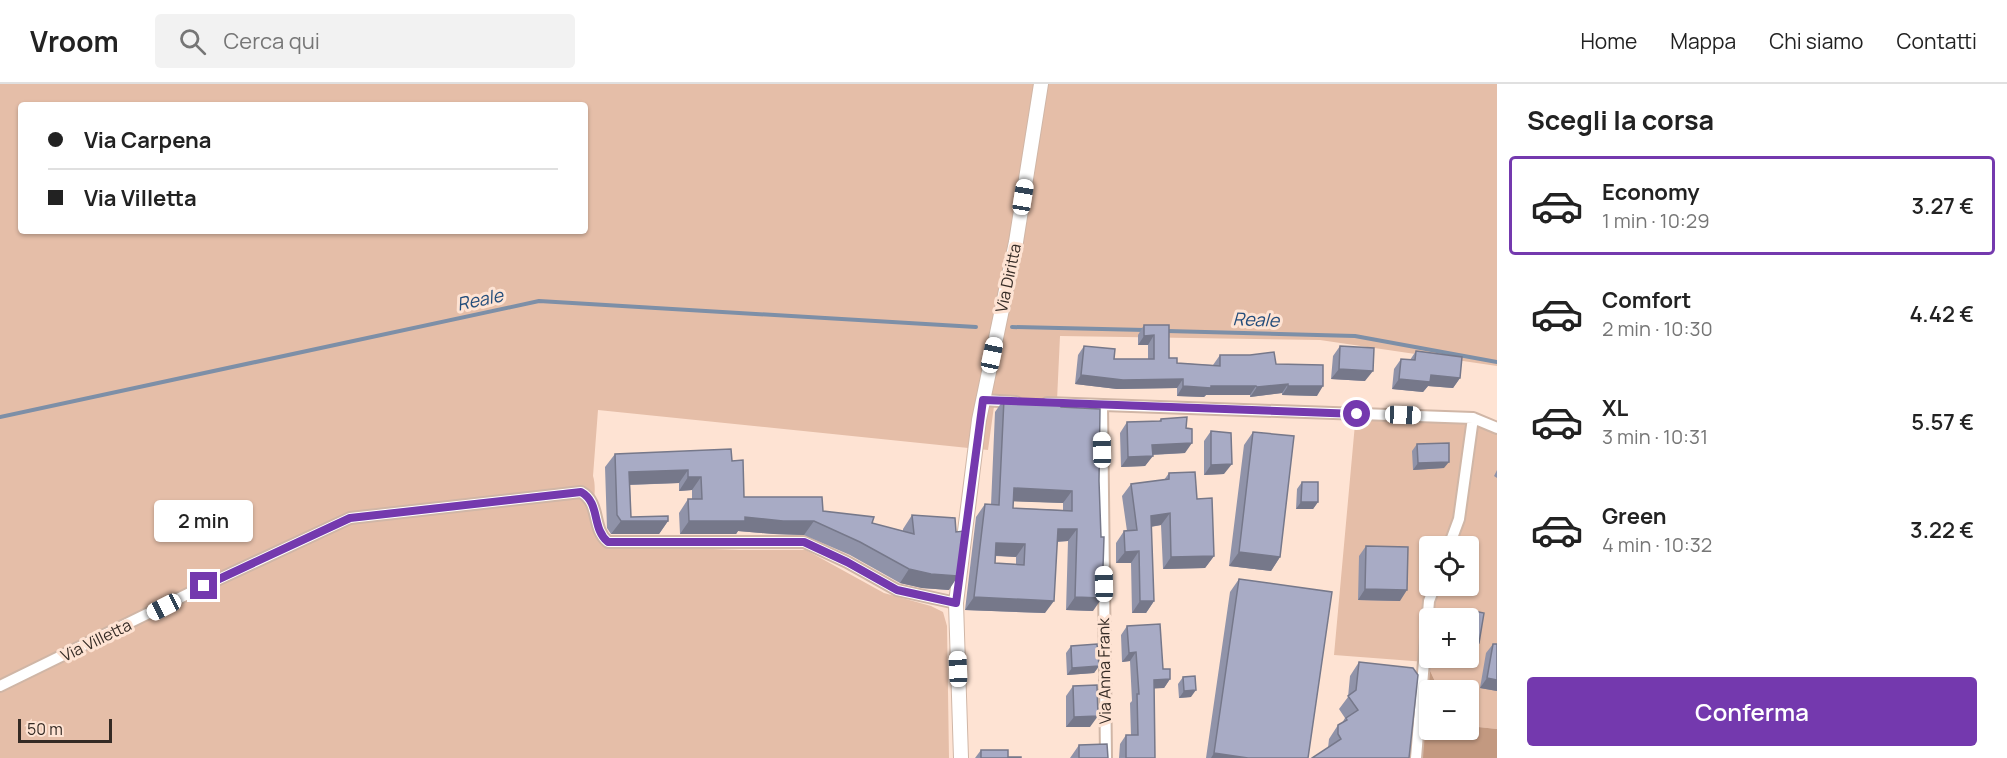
<!DOCTYPE html>
<html lang="it">
<head>
<meta charset="utf-8">
<style>
  :root { --surface:#fff; --page:#f2f2f2; --text:#222; --muted:#767676; --line:#e0e0e0; --accent:#7439ae }
  body { margin:0; font-family:Manrope,sans-serif; background:var(--page); color:var(--text); height:100vh; display:flex; flex-direction:column; font-size:22px; white-space:nowrap }
  * { box-sizing:border-box; margin:0 }
  p { font-size:20px; color:var(--muted) }
  .icon { flex:none; width:33px; height:33px; fill:none; stroke:currentColor; stroke-width:2; stroke-linecap:round; stroke-linejoin:round }
  .map { position:relative; flex:1; overflow:hidden }
  .side { display:flex; flex-direction:column; background:var(--surface); width:510px }
  .side>* { flex:none }
  .hud { position:absolute; left:18px; top:18px; width:570px; height:132px; border-radius:6px; box-shadow:0 2px 4px #0004; display:grid; align-content:center; height:132px; padding:0 30px; background:var(--surface) }
  .tools { position:absolute; left:1419px; top:452px; display:grid; gap:12px }
  .tools a { display:grid; place-items:center; width:60px; height:60px; border-radius:6px; background:var(--surface); box-shadow:0 2px 4px #0004; font-size:30px }
  .scale { position:absolute; left:18px; bottom:15px; width:94px; box-sizing:border-box; padding-left:6px; border:3px solid #342a24; border-top:0; font-size:16px; line-height:21px; white-space:nowrap; color:#342a24; -webkit-text-stroke:4px #fee3d3; paint-order:stroke }
  .end { position:absolute; width:27px; height:27px; margin:-14px; border:8px solid #7439ae; background:#fff; box-shadow:0 0 0 3px #fff }
  .from { border-radius:50% }
  .bubble { position:absolute; height:42px; border-radius:6px; background:var(--surface); box-shadow:0 2px 4px #0004; font-size:20px; font-weight:600; line-height:42px; text-align:center }
  .car { position:absolute; width:18px; height:36px; margin:-18px -9px; border-radius:8px; box-shadow:0 0 4px 2px #0007; background:linear-gradient(#fff 24%,#345 0 40%,#fff 0 76%,#345 0 86%,#fff 0) }
  .hud b { display:flex; align-items:center; gap:21px; height:57px; font-size:22px }
  .hud b+b { border-top:2px solid var(--line) }
  .hud i { width:15px; height:15px; background:var(--text) }
  ul { padding:0; list-style:none }
  li { display:flex; align-items:center; gap:18px; height:99px; margin:0 12px 9px; padding:0 18px; border:3px solid transparent; border-radius:6px }
  li div { flex:1 }
  li b { display:block; font-size:22px }
  li em { font-style:normal; font-weight:600 }
  li.on { border-color:var(--accent) }
  li>.icon { width:54px; height:54px; stroke-width:1.5 }
  h2 { padding:0 30px; font-size:27px; line-height:72px }
  .cta { display:flex; gap:12px; margin-top:auto; padding:12px 30px }
  .cta a { flex:1; height:69px; border-radius:6px; background:var(--accent); color:#fff; font-size:24px; font-weight:600; line-height:69px; text-align:center }
  header { display:flex; align-items:center; gap:36px; box-sizing:border-box; height:84px; padding:0 30px; background:var(--surface); border-bottom:2px solid var(--line) }
  header strong { font-size:28px }
  nav { display:flex; gap:33px; margin-inline-start:auto; font-size:21px }
  .search { width:420px; height:54px; background:var(--page); display:flex; align-items:center; gap:15px; box-sizing:border-box; padding:0 21px; border-radius:6px; color:var(--muted); font-size:22px }
  main { display:flex; flex:1; min-height:0 }
  .map>svg:first-child { display:block }
  .green { fill:#e5bea8; fill-rule:evenodd }
  .forest { fill:#c39980 }
  .lines { fill:none; stroke-linecap:round; stroke-linejoin:round }
  .stream { stroke:#7d8fa7; stroke-width:4 }
  .minor-casing { stroke:#d0b6a6; stroke-width:14 }
  .tertiary-casing { stroke:#d0b6a6; stroke-width:16 }
  .minor { stroke:#fff; stroke-width:10 }
  .tertiary { stroke:#fff; stroke-width:14 }
  .wall { fill:#9093a9; fill-rule:evenodd }
  .shaded-wall { fill:#76788a }
  .building { fill:#a8abc5; stroke:#76788a; stroke-width:1.5; fill-rule:evenodd }
  .route { stroke:#7439ae; stroke-width:8 }
  .labels { text-anchor:middle; stroke-width:6; stroke-linejoin:round; paint-order:stroke }
  .street-label { font-size:16px; fill:#342a24; stroke:#fee3d3 }
  .water-label { font-size:18px; font-style:italic; fill:#234d7b; stroke:#fee3d3 }
</style>
</head>
<body>
<header>
<strong>Vroom</strong>
<div class="search"><svg class="icon" aria-label="search" viewBox="0 0 24 24"><circle cx="10" cy="10" r="6"/><path d="M15 15l6 6"/></svg>Cerca qui</div>
<nav><a>Home</a><a>Mappa</a><a>Chi siamo</a><a>Contatti</a></nav>
</header>
<main>
<div class="map">
<svg width="1497" height="674" viewBox="0 0 1497 674">
  <rect width="100%" height="100%" fill="#fee3d3"/>
  <!-- green -->
  <path class="green" d="M0,0h1497v282l-177,-26 -260,-4 -3,64 -62,-1 -7,51 -390,-40 -5,66c7,22 -11,54 11,69l136,5h66l78,43 47,13 12,6 4,14 2,132h-949zM21,21h564v126h-564z
    M1356,329l118,3 23,11v302l-28,-3 -1,-36h-29l-13,-28 -92,-7zM1430,462h38v39h-38zM1430,534h38v39h-38z"/>
  <!-- forest -->
  <path class="forest" d="M1426,578l13,28h-9v39h38l1,-3 28,3v29h-83z"/>
  <g class="lines">
    <!-- stream -->
    <path class="stream" d="M1012,243l133,3
      M1167,247l188,5 142,26
      M0,333l539,-116 437,26"/>
    <defs>
      <path id="minor" d="M983,316l33,2
        M1047,319l426,15 24,10
        M1102,321l4,353
        M1449,462l10,-27 14,-101
        M0,602l204,-100 146,-68 231,-26c20,11 10,36 27,50h196l43,20 50,28 59,13
        M1416,674l13,-157 6,-16"/>
      <path id="tertiary" d="M961,674l-5,-155 23,-183 37,-178 25,-158"/>
    </defs>
    <!-- minor casing -->
    <use href="#minor" class="minor-casing"/>
    <!-- tertiary casing -->
    <use href="#tertiary" class="tertiary-casing"/>
    <!-- minor -->
    <use href="#minor" class="minor"/>
    <!-- tertiary -->
    <use href="#tertiary" class="tertiary"/>
  </g>
  <!-- wall -->
  <path class="wall" d="M1144,241h25v33l8,5 36,2 7,-10 56,9 41,32 -35,-1v-2l-32,4v-2h-44l-2,2 -27,-1v-8l-60,1 -42,-5 3,-29 6,-9 30,13h34v-14h-10v-10z
    M1340,262l25,35 -34,-2 2,-23z
    M1416,267l44,27 -7,10 -25,-2 -5,6 -31,-3 2,-20 7,-10 9,1z
    M1004,315l57,8 32,204 -27,-1 2,-69 -11,1 -12,71 -80,-3 11,-93 9,-13 6,1 4,-93zM1013,417l50,2v7l-50,-2zM995,472l21,1v7l-21,-1z
    M1161,335l24,34 -32,2 -8,11 -24,1 -1,-34 7,-11 32,-1z
    M1211,347l13,43 -20,1v-34z
    M1253,348l27,125 -9,14 -42,-5 15,-121z
    M1417,360l27,24 -31,2 -1,-19z
    M615,370l117,7 12,36 79,14 80,20v-2l9,-14 37,75 -27,-2 -22,-5 -50,-28 -46,-20 -30,-1 -36,-3 -2,3h-56l-1,-21 9,-14h4v-9l-13,1v-8l-49,2 1,32 37,4 -9,13h-48l-4,-6 -2,-61z
    M1497,386v8l-3,-2z
    M1169,389l28,26 17,57 -9,12 -42,1 -2,-44 -10,2 3,74 -8,12h-14l-1,-50h-15v-20l8,-12h3l-5,-35 9,-12 33,-4z
    M1302,398l16,20 -5,7h-17l1,-20z
    M1366,462l34,55 -42,-1 1,-44z
    M1239,495l69,179h-102l24,-166z
    M1469,526l10,33 -5,7 -6,-1v-31h-4z
    M1127,542l43,53 -6,9h-10l1,70h-36l1,-14 6,-9h5l-1,-32 2,-2 -2,-40 -8,1 -1,-27z
    M1493,560h4v47l-17,-3 6,-35z
    M1071,562l28,20 -5,7 -27,2 -1,-22z
    M1359,578l50,96 -81,-10 1,-9 9,-14 4,-2 3,-5 -6,-9 9,-12 2,-21z
    M1183,593l8,20 -12,1 -1,-14z
    M1073,602l17,41h-24v-31z
    M1079,661l29,13h-38z
    M981,666l27,7 13,1h-46z"/>
  <!-- shaded-wall -->
  <path class="shaded-wall" d="M1154,251l-6,10h-10l6,-9z
    M1339,285l34,2 -8,10 -34,-2z
    M1081,291l102,4 -6,9 -60,1 -42,-5z
    M1431,291l29,3 -7,10 -25,-2 -5,6 -31,-3 7,-10z
    M1288,300l-6,9 -32,4 7,-10z
    M1183,302h73l-6,9h-44l-2,2 -27,-1z
    M1288,302h35l-6,10 -35,-1z
    M1192,359l-7,10 -40,2 7,-10z
    M1153,372l-8,10 -24,1 7,-10z
    M1449,378l-5,6 -31,2 5,-7z
    M1232,380l-8,10 -20,1 7,-10z
    M688,386l-9,13 -59,2 9,-13z
    M688,393h13l-9,13 -13,1z
    M1014,404l58,3 -9,12 -58,-2z
    M1301,418h17l-5,7h-17z
    M1170,429l-9,12 -19,3 9,-12z
    M745,433l69,4 -10,14 -30,-1 -36,-3 -2,3h-56l9,-13z
    M621,437h47l-9,13h-48z
    M1058,445h19l-9,12 -19,1z
    M996,459l29,1 -9,13 -29,-2z
    M1139,467l-8,12h-15l9,-11z
    M1239,468l41,5 -9,14 -42,-5z
    M1214,472l-9,12 -42,1 8,-12z
    M909,485l49,7 -9,14 -27,-2 -22,-5z
    M1365,505l42,1 -7,11 -42,-1z
    M974,513l80,4 -9,12 -80,-3z
    M1075,513l27,1 -9,13 -27,-1z
    M1140,517h14l-8,12h-14z
    M1468,557l11,2 -5,7 -6,-1z
    M1136,568l-6,9 -8,1 7,-9z
    M1099,582l-5,7 -27,2 5,-7z
    M1487,594l10,2v11l-17,-3z
    M1170,595l-6,9 -17,1 7,-9z
    M1196,606l-5,7 -12,1 5,-7z
    M1098,632l-8,11h-24l8,-10z
    M1214,669l34,5h-37z"/>
  <!-- building -->
  <path class="building" d="M1144,241h25v33h8v5l43,3v-11h30l24,-3 2,12 47,1v21h-35v-2l-31,3 -1,-1h-45v2l-28,-2v-7l-60,1 -42,-5 3,-29 31,3 -1,10h40v-24l-10,1z
    M1340,262l34,2 -1,23 -34,-2z
    M1416,267l46,6 -2,21 -29,-3 -1,7 -31,-3 2,-20 14,1z
    M1004,315l57,3v5l39,2 -1,72 2,56h3l-2,61 -27,-1 2,-68h-19l-4,72 -80,-4 11,-93 14,1zM1014,404l58,3v20l-59,-3zM996,459l29,1 -1,21 -29,-2z
    M1187,333l-1,11 6,1v14l-40,2 1,11 -25,1 -1,-35 34,-1v-2z
    M1211,347l20,2 1,31 -21,1z
    M1253,348l41,4 -14,121 -41,-5z
    M1449,359v19l-31,1 -1,-19z
    M731,365l1,12 11,-1 1,37h78l1,14 51,6 -2,6 42,11 -2,-19 43,3 1,14 8,-1 -6,45 -27,-2 -22,-5 -49,-27 -46,-21h-31l-38,-4v4h-56l-1,-22h14l-1,-22h-13v-7l-59,2 2,45 37,-1v5h-47l-4,-6 -2,-61z
    M1195,388l2,27 15,-1 2,58 -43,1 -1,-44 -19,3 3,85h-14l-1,-50 -14,1 -1,-21 13,-1 -6,-46 38,-5v-6z
    M1302,398h16v20h-17z
    M1366,462l42,1 -1,43 -42,-1z
    M1239,495l93,13 -24,166h-60l-34,-5z
    M1469,526l15,3 -5,30 -11,-2v-23z
    M1160,540l3,45h7v10l-16,1 1,78h-29v-23h12l-1,-41h2l-3,-42 -7,1 -2,-27z
    M1097,560l2,22 -27,2 -1,-22z
    M1493,560h4v36l-10,-2z
    M1359,578l54,6 5,7 -9,83h-97l29,-19 -3,-5v-9l9,-5 -1,-2 12,-8 -10,-14 8,-6z
    M1195,592l1,14 -12,1 -1,-14z
    M1097,601l1,31 -24,1 -1,-31z
    M1107,660l1,14h-29v-13z
    M981,666h27v7h13v1h-40z"/>
  <g class="lines">
    <!-- route -->
    <path class="route" d="M204,502l146,-68 231,-26c20,11 10,36 27,50h196l43,20 50,28 59,13 27,-203 374,14"/>
  </g>
  <g class="labels">
    <!-- street labels -->
    <g class="street-label">
      <text transform="translate(1008 194) rotate(-78)" y="6">Via Diritta</text>
      <text transform="translate(96 556) rotate(-26)" y="6">Via Villetta</text>
      <text transform="translate(1104 587) rotate(-91)" y="6">Via Anna Frank</text>
    </g>
    <!-- water labels -->
    <g class="water-label">
      <text transform="translate(480 216) rotate(-12)" y="6">Reale</text>
      <text transform="translate(1256 236) rotate(2)" y="6">Reale</text>
    </g>
  </g>
</svg>
<div class="tools">
<a><svg class="icon" aria-label="locate" viewBox="0 0 24 24"><circle cx="12" cy="12" r="6"/><path d="M12 2v4M12 18v4M2 12h4M18 12h4"/></svg></a>
<a>+</a>
<a>−</a>
</div>
<div class="scale">50 m</div>
<i class="end from" style="left:1357px;top:330px"></i>
<i class="end" style="left:204px;top:502px"></i>
<div class="bubble" style="left:154px;top:416px;width:99px">2 min</div>
<i class="car" style="left:1023px;top:113px;rotate:9deg"></i>
<i class="car" style="left:992px;top:271px;rotate:12deg"></i>
<i class="car" style="left:1403px;top:331px;rotate:92deg"></i>
<i class="car" style="left:1102px;top:366px;rotate:359deg"></i>
<i class="car" style="left:1104px;top:500px;rotate:359deg"></i>
<i class="car" style="left:164px;top:523px;rotate:243deg"></i>
<i class="car" style="left:958px;top:585px;rotate:358deg"></i>
<div class="hud">
<b><i class="from"></i>Via Carpena</b>
<b><i></i>Via Villetta</b>
</div>
</div>
<section class="side">
<h2>Scegli la corsa</h2>
<ul>
<li class="on"><svg class="icon" aria-label="car" viewBox="0 0 24 24"><path d="M5 17H2v-5l4-1 3-4h7l3 4 3 1v5h-3M9 17h6M6 11h13"/><circle cx="7" cy="17" r="2"/><circle cx="17" cy="17" r="2"/></svg><div><b>Economy</b><p>1 min · 10:29</p></div><em>3.27 €</em></li>
<li><svg class="icon" aria-label="car" viewBox="0 0 24 24"><path d="M5 17H2v-5l4-1 3-4h7l3 4 3 1v5h-3M9 17h6M6 11h13"/><circle cx="7" cy="17" r="2"/><circle cx="17" cy="17" r="2"/></svg><div><b>Comfort</b><p>2 min · 10:30</p></div><em>4.42 €</em></li>
<li><svg class="icon" aria-label="car" viewBox="0 0 24 24"><path d="M5 17H2v-5l4-1 3-4h7l3 4 3 1v5h-3M9 17h6M6 11h13"/><circle cx="7" cy="17" r="2"/><circle cx="17" cy="17" r="2"/></svg><div><b>XL</b><p>3 min · 10:31</p></div><em>5.57 €</em></li>
<li><svg class="icon" aria-label="car" viewBox="0 0 24 24"><path d="M5 17H2v-5l4-1 3-4h7l3 4 3 1v5h-3M9 17h6M6 11h13"/><circle cx="7" cy="17" r="2"/><circle cx="17" cy="17" r="2"/></svg><div><b>Green</b><p>4 min · 10:32</p></div><em>3.22 €</em></li>
</ul>
<div class="cta"><a>Conferma</a></div>
</section>
</main>
</body>
</html>
